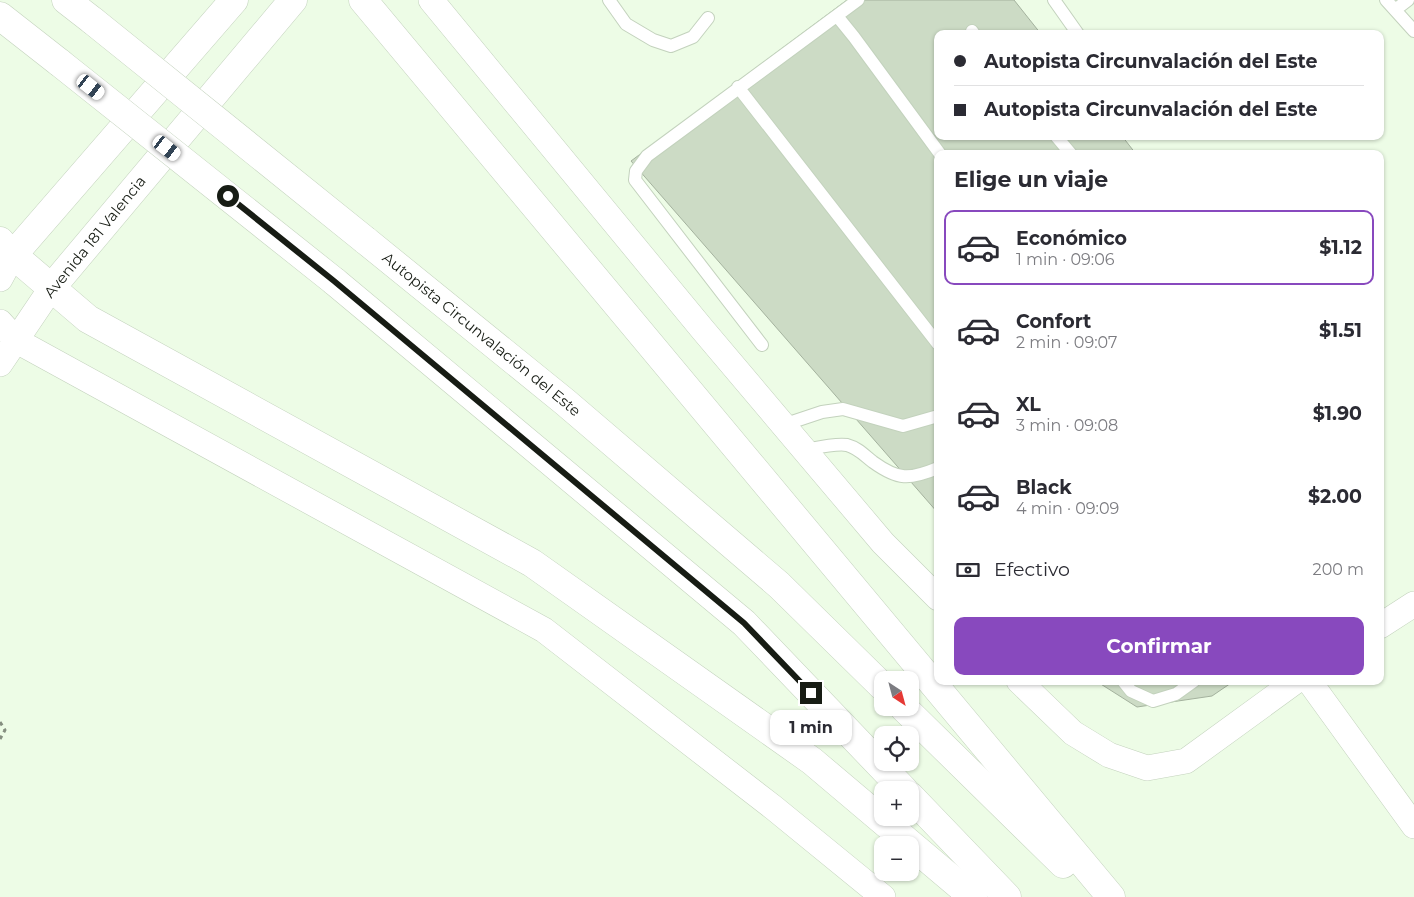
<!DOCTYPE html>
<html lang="es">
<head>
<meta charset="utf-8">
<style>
  :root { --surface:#fff; --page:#f2f2f3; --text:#2b2b33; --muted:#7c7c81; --line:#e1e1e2; --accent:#8849be }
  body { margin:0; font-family:Montserrat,sans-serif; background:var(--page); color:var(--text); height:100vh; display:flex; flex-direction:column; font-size:19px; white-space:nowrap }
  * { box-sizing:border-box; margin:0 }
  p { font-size:16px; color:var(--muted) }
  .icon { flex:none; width:28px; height:28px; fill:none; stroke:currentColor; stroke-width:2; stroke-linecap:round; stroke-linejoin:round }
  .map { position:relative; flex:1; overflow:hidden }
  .details { position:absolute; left:934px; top:150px; width:450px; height:535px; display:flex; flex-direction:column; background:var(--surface); border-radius:10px; box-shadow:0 1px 4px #0004 }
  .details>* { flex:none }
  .guide { position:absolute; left:934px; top:30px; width:450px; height:110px; border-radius:10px; box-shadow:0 1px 4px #0004; display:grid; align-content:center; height:110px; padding:0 20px; background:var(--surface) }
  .needle { width:32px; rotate:144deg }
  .buttons { position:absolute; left:874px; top:671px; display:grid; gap:10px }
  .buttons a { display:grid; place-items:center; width:45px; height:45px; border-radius:10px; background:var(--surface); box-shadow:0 1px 4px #0004; font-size:25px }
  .end { position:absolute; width:22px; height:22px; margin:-11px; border:6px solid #171c14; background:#fff; box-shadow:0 0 0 2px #fff }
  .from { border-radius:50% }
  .bubble { position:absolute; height:35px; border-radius:10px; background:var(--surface); box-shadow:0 1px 4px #0004; font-size:16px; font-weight:700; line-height:35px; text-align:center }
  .car { position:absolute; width:15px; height:30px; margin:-15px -8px; border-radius:6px; box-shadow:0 0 4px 1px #0007; background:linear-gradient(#fff 24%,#345 0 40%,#fff 0 76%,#345 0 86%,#fff 0) }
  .guide b { display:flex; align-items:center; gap:18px; height:48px; font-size:19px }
  .guide b+b { border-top:1px solid var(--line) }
  .guide i { width:12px; height:12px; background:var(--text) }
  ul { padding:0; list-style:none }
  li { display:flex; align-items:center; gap:15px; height:75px; margin:0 10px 8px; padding:0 10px; border:2px solid transparent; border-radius:10px }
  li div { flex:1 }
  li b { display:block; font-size:19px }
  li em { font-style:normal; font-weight:700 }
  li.active { border-color:var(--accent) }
  li>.icon { width:45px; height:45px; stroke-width:1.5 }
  h2 { padding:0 20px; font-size:22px; line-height:60px }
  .pay { display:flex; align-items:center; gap:12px; height:55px; padding:0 20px; font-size:19px }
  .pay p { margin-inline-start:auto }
  .action { display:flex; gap:10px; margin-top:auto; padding:10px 20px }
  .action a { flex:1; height:58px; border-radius:10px; background:var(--accent); color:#fff; font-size:20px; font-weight:700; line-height:58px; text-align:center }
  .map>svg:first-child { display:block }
  .building { fill:#ccdbc5; stroke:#a4b29e }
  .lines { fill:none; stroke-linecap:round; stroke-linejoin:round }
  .service-casing { stroke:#c3d2bd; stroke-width:14 }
  .minor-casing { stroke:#c3d2bd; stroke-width:26 }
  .tertiary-casing { stroke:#c3d2bd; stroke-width:29 }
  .motorway-casing { stroke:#c3d2bd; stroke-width:29 }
  .path { stroke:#858f80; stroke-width:3; stroke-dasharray:4 4; stroke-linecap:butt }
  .service { stroke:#fff; stroke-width:12 }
  .minor { stroke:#fff; stroke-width:25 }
  .tertiary { stroke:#fff; stroke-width:28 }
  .motorway { stroke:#fff; stroke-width:28 }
  .motorway-bridge-casing { stroke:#c3d2bd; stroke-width:29; stroke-linecap:butt }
  .motorway-bridge { stroke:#fff; stroke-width:28 }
  .route { stroke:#171c14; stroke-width:6 }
  .labels { text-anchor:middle; stroke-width:4; stroke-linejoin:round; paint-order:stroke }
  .street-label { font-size:15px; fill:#171c14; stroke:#fff }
</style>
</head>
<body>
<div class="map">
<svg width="1414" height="897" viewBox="0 0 1414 897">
  <rect width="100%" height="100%" fill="#edfce6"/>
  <!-- building -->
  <path class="building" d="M847,0h167l27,34h-103v102h184l14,18h-198v359l-307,-352z
    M1096,681h138l-22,15 -75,11z"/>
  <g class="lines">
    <defs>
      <path id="service" d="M609,0l17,24 27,16 18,6 22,-9 15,-19
        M1054,0l24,34
        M1386,0l28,31
        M1395,10l13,-10
        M837,16l17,21 86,117
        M972,31l2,3
        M738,87l200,257
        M1056,136l15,18
        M762,345l-127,-165 1,-9 11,-15 211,-156
        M783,425l39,-13 21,-3 60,17 35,-10
        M804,450c11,-2 32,-7 43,-5 11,3 17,10 26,17 25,18 36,18 65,6
        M1123,681l8,10 22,10 23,-7 18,-13"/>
      <path id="minor" d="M431,0l272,330 180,213 55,55
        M0,279l13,-24
        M0,322l17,19 527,289 230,178 109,89
        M0,364l52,-77
        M1380,626l34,-22
        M1019,681l54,52 36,22 38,13 39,-7 110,-80
        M1309,681l105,145"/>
      <path id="tertiary" d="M13,255l221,-255
        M52,287l241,-287"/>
      <g id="motorway">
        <path d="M66,0l27,21"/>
        <path d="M363,0l748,897"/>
        <path d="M0,16l60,47"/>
        <path id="s1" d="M365,240l200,162 214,183 103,101"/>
        <path d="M0,241l13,14 75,64 444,244 280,198 161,136"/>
        <path d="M334,281l410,342 160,167"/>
        <path d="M904,708l159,156"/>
        <path d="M910,796l97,101"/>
      </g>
    </defs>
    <!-- service casing -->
    <use href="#service" class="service-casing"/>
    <!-- minor casing -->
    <use href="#minor" class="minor-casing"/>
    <!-- tertiary casing -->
    <use href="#tertiary" class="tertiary-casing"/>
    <!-- motorway casing -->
    <use href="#motorway" class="motorway-casing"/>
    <!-- path -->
    <path class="path" d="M0,722l5,8 -5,9"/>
    <!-- service -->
    <use href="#service" class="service"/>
    <!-- minor -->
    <use href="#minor" class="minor"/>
    <!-- tertiary -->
    <use href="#tertiary" class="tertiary"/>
    <!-- motorway -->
    <use href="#motorway" class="motorway"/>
    <defs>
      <path id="motorway-bridge" d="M93,21l272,219
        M60,63l274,218"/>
    </defs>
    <!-- motorway-bridge casing -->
    <use href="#motorway-bridge" class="motorway-bridge-casing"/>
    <!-- motorway-bridge -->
    <use href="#motorway-bridge" class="motorway-bridge"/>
  </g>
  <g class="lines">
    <!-- route -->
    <path class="route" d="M228,196l106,85 410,342 67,70"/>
  </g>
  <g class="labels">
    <!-- street labels -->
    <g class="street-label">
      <text transform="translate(95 237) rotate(-51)" y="5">Avenida 181 Valencia</text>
      <text dy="5" stroke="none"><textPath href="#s1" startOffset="150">Autopista Circunvalación del Este</textPath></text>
    </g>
  </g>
</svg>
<div class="buttons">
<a><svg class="needle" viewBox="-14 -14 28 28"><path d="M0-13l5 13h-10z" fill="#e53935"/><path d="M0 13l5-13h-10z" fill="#7c7c81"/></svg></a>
<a><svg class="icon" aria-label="locate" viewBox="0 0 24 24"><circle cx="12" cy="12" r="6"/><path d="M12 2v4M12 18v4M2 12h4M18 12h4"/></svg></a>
<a>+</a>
<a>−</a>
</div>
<i class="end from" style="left:228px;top:196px"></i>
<i class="end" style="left:811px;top:693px"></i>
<div class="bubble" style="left:770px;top:710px;width:82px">1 min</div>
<i class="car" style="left:91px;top:87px;rotate:128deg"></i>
<i class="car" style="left:167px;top:148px;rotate:128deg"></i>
<div class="guide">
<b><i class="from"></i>Autopista Circunvalación del Este</b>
<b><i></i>Autopista Circunvalación del Este</b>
</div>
<section class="details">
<h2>Elige un viaje</h2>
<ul>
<li class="active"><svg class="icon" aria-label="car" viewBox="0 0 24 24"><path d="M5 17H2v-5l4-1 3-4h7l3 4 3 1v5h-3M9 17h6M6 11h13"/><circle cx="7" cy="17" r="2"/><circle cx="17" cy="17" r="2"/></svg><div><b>Económico</b><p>1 min · 09:06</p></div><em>$1.12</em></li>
<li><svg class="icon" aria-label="car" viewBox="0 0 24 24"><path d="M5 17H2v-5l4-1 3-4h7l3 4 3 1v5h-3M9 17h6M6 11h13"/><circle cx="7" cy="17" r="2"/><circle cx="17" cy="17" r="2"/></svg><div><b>Confort</b><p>2 min · 09:07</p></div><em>$1.51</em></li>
<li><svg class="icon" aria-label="car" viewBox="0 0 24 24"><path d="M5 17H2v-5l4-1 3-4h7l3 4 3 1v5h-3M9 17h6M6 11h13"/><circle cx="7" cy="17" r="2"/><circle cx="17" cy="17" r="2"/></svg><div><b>XL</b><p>3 min · 09:08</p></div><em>$1.90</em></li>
<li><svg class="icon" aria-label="car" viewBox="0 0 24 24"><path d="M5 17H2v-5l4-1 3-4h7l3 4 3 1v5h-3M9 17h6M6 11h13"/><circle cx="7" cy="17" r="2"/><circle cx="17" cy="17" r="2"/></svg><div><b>Black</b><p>4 min · 09:09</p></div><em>$2.00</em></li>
</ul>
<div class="pay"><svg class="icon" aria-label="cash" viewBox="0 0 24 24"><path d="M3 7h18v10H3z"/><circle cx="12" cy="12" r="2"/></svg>Efectivo<p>200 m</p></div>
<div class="action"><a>Confirmar</a></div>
</section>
</div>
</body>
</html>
